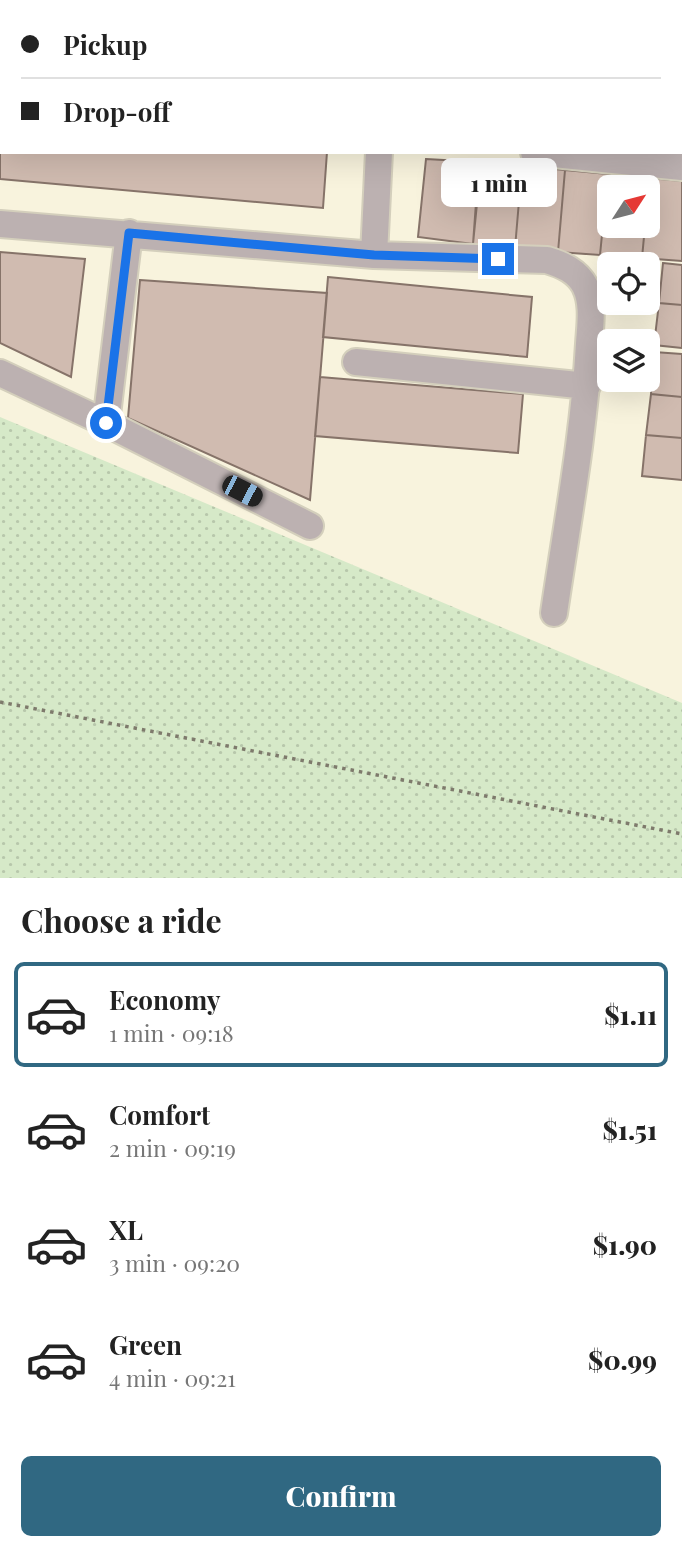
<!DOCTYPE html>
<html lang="en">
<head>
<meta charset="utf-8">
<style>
  :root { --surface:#fff; --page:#f6f6f6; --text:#222; --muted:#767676; --line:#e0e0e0; --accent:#306882 }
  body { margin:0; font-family:"Playfair Display",serif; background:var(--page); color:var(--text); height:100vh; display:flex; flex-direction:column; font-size:26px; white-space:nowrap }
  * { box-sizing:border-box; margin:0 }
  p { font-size:23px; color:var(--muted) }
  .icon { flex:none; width:38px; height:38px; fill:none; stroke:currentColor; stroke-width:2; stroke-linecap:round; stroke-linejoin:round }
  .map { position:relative; height:878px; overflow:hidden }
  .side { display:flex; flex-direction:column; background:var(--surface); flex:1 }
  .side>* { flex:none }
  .banner { position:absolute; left:0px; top:0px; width:682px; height:154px; box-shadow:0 7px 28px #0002; display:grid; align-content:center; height:154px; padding:0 21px; background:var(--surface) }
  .needle { width:46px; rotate:54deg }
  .fabs { position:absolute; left:597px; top:175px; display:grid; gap:14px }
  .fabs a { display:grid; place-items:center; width:63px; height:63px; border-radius:10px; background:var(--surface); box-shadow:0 7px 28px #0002; font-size:35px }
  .end { position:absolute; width:32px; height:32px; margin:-16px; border:9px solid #1a73e8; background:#fff; box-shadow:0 0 0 4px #fff }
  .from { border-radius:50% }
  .bubble { position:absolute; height:49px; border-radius:10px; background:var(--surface); box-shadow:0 7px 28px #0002; font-size:23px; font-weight:800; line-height:49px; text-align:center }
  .car { position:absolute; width:21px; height:42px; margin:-21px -10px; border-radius:9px; box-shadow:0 0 5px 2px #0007; background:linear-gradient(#222 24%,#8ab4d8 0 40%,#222 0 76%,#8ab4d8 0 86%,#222 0) }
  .banner b { display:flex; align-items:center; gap:24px; height:66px; font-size:26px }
  .banner b+b { border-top:2px solid var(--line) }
  .banner i { width:18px; height:18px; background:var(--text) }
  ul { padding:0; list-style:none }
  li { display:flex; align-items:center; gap:21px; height:105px; margin:0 14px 10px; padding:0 7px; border:4px solid transparent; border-radius:10px }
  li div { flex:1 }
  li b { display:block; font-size:26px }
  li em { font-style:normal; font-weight:800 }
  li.on { border-color:var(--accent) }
  li>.icon { width:63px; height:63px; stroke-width:1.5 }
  h2 { padding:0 21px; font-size:32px; line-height:84px }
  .primary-button { display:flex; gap:14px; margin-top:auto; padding:14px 21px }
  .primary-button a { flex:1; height:80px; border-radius:10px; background:var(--accent); color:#fff; font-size:28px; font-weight:800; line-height:80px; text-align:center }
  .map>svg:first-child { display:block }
  .grass { fill:url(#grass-dots) }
  .building { fill:#d0bbb0; stroke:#867369; stroke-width:2 }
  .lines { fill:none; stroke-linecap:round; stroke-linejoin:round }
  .minor-casing { stroke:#d4cfbc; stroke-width:30 }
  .path { stroke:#7e7a6c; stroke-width:3.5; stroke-dasharray:3.5 5; stroke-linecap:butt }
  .minor { stroke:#bcb1b1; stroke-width:26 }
  .route { stroke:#1a73e8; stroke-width:9 }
</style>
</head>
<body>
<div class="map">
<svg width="682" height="878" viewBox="0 0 682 878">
  <defs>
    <pattern id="grass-dots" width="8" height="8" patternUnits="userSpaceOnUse" patternTransform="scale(1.75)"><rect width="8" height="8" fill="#d6e9c8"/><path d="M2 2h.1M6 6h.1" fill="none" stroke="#b7c7ab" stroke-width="1.8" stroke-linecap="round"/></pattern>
  </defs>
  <rect width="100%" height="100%" fill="#f8f3dd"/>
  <!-- grass -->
  <path class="grass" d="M0,417l682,286v175h-682z"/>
  <!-- building -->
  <path class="building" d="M0,0h354l-352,2v44z
    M439,0h55l-55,2z
    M536,0h44l-44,2z
    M665,0h17v128l-1,-126h-16z
    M0,59l2,93h325l-4,56 -323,-29z
    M426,159l53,3 -6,82 -55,-7z
    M481,163l41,3 -7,82 -42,-4z
    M522,166l43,4 -7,82 -43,-4z
    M565,170l43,4 -8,81 -42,-3z
    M608,174l41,4 -1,15v-6h-39v39h36l-3,32 -42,-3z
    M649,178l33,3v80l-40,-3 3,-32h3z
    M0,252l85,7 -14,118 -71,-34z
    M663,263l19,2v40l-23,-2z
    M328,277l204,20 -5,60 -204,-20z
    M140,280l187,13 -17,207 -182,-82z
    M659,303l23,2v43l-28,-3z
    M654,352l28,2v43l-31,-3z
    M320,377l203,17 -5,59 -203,-17z
    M651,394l31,3v41l-36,-3z
    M646,435l36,3v42l-40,-4z"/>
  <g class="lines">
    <defs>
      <path id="minor" d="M388,2l1,-2
        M534,152l148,15
        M0,224l374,31 5,-103
        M374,255l173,5c16,5 30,11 38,26 9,18 5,40 4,58 -5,90 -22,180 -35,269
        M356,362l231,24
        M0,373l106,50 23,-190
        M106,423l204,103"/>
    </defs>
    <!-- minor casing -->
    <use href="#minor" class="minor-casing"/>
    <!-- path -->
    <path class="path" d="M0,702l682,132"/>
    <!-- minor -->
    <use href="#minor" class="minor"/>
  </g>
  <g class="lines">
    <!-- route -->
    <path class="route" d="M106,423l23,-190 245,22 124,4"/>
  </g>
</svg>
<div class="fabs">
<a><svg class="needle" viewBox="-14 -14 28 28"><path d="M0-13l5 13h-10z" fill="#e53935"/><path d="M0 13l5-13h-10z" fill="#767676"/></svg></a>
<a><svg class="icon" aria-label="locate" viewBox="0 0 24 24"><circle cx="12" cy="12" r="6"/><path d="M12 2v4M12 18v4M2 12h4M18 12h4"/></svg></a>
<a><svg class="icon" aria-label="layers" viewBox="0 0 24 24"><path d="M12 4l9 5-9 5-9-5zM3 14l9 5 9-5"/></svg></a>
</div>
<i class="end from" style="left:106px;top:423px"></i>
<i class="end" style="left:498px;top:259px"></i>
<div class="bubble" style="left:441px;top:158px;width:116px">1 min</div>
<i class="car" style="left:242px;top:491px;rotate:117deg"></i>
<div class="banner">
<b><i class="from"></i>Pickup</b>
<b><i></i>Drop-off</b>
</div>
</div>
<section class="side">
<h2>Choose a ride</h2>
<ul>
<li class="on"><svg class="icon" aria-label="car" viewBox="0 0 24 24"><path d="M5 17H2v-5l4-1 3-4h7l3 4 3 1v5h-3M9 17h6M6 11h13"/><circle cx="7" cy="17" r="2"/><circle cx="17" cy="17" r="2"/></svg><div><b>Economy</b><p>1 min · 09:18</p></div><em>$1.11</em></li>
<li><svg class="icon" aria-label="car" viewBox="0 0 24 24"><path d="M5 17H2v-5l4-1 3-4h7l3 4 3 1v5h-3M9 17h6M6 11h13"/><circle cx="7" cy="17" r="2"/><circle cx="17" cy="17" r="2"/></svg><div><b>Comfort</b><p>2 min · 09:19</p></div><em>$1.51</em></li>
<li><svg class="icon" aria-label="car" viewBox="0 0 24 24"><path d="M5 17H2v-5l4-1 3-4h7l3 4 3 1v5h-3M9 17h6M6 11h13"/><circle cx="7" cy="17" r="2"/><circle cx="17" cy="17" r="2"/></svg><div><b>XL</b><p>3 min · 09:20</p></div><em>$1.90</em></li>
<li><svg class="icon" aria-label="car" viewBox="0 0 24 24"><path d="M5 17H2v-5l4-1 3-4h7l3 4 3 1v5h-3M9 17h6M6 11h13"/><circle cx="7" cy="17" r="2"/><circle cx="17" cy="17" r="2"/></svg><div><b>Green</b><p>4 min · 09:21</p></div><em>$0.99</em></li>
</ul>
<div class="primary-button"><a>Confirm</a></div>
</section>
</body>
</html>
